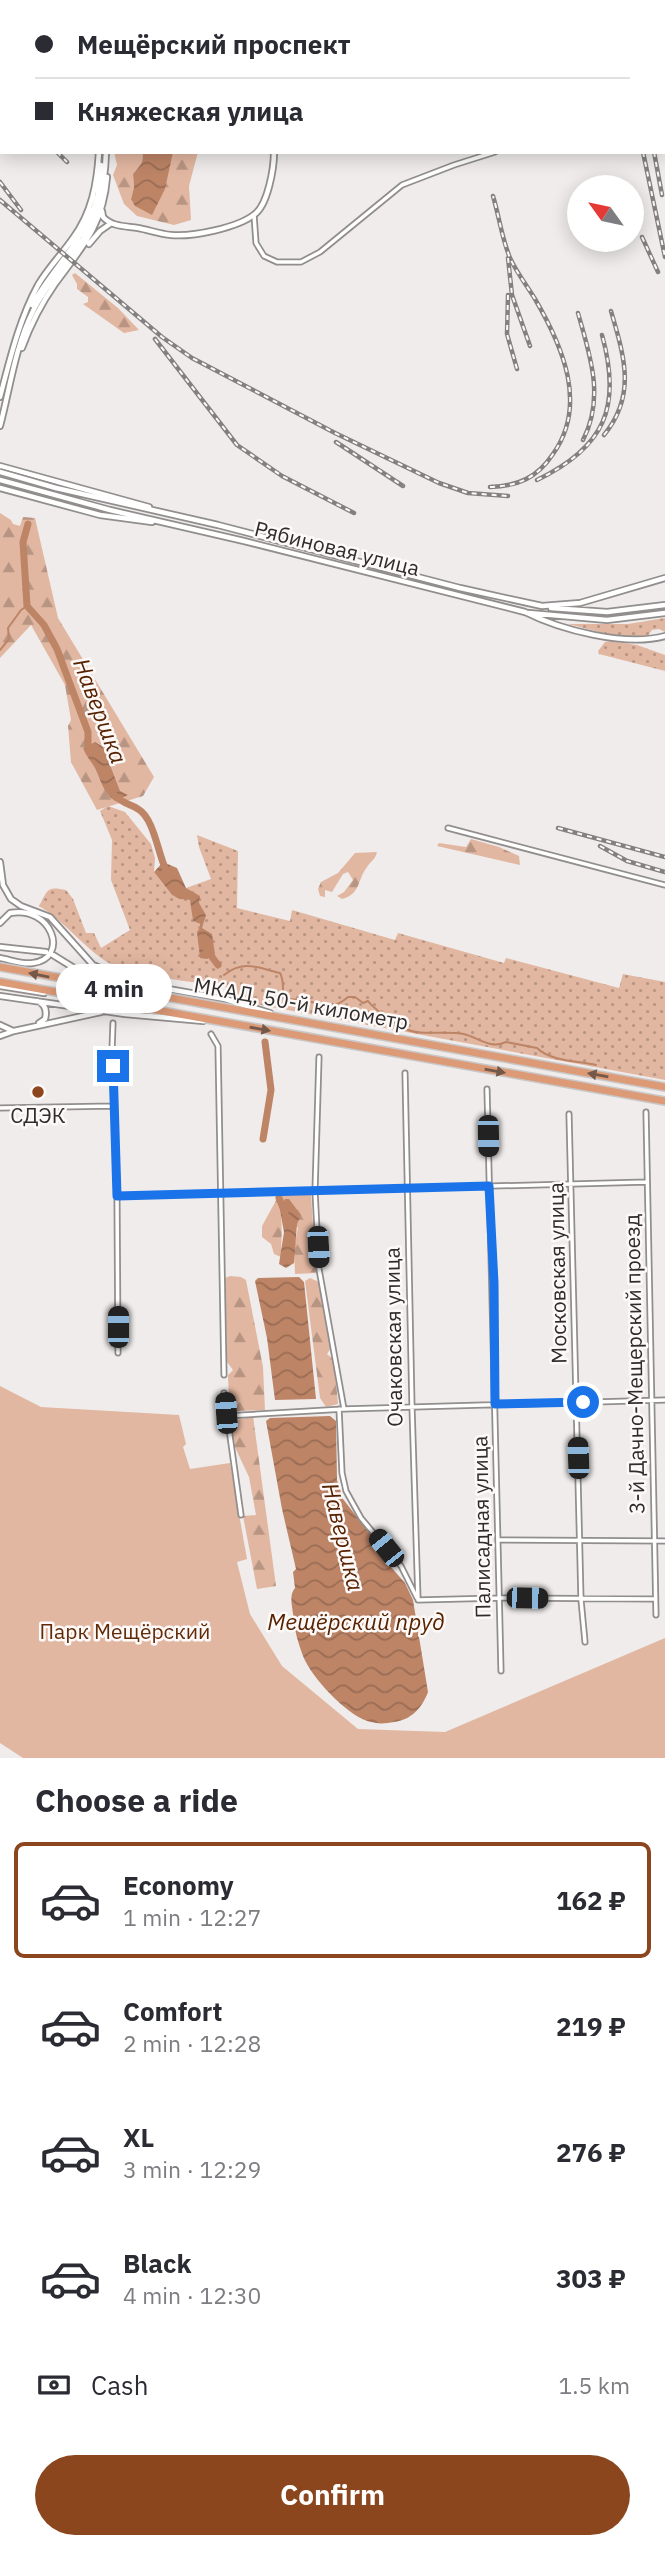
<!DOCTYPE html>
<html lang="en">
<head>
<meta charset="utf-8">
<style>
  :root { --surface:#fff; --page:#f2f2f3; --text:#2b2b33; --muted:#7c7c81; --line:#e1e1e2; --accent:#8b461d }
  body { margin:0; font-family:"IBM Plex Sans",sans-serif; background:var(--page); color:var(--text); height:100vh; display:flex; flex-direction:column; font-size:26px; white-space:nowrap }
  * { box-sizing:border-box; margin:0 }
  p { font-size:23px; color:var(--muted) }
  .icon { flex:none; width:38px; height:38px; fill:none; stroke:currentColor; stroke-width:2; stroke-linecap:round; stroke-linejoin:round }
  .map { position:relative; height:1758px; overflow:hidden }
  .sheet { display:flex; flex-direction:column; background:var(--surface); flex:1 }
  .sheet>* { flex:none }
  .banner { position:absolute; left:0px; top:0px; width:665px; height:154px; box-shadow:0 4px 18px #0003; display:grid; align-content:center; height:154px; padding:0 35px; background:var(--surface) }
  .needle { width:46px; rotate:303deg }
  .tools { position:absolute; left:567px; top:175px; display:grid; gap:14px }
  .tools a { display:grid; place-items:center; width:77px; height:77px; border-radius:50%; background:var(--surface); box-shadow:0 4px 18px #0003; font-size:35px }
  .end { position:absolute; width:32px; height:32px; margin:-16px; border:9px solid #1a73e8; background:#fff; box-shadow:0 0 0 4px #fff }
  .from { border-radius:50% }
  .bubble { position:absolute; height:49px; border-radius:24px; background:var(--surface); box-shadow:0 4px 18px #0003; font-size:23px; font-weight:800; line-height:49px; text-align:center }
  .car { position:absolute; width:21px; height:42px; margin:-21px -10px; border-radius:9px; box-shadow:0 0 5px 2px #0007; background:linear-gradient(#222 24%,#8ab4d8 0 40%,#222 0 76%,#8ab4d8 0 86%,#222 0) }
  .banner b { display:flex; align-items:center; gap:24px; height:66px; font-size:26px }
  .banner b+b { border-top:2px solid var(--line) }
  .banner i { width:18px; height:18px; background:var(--text) }
  ul { padding:0; list-style:none }
  li { display:flex; align-items:center; gap:21px; height:116px; margin:0 14px 10px; padding:0 21px; border:4px solid transparent; border-radius:10px }
  li div { flex:1 }
  li b { display:block; font-size:26px }
  li em { font-style:normal; font-weight:800 }
  li.current { border-color:var(--accent) }
  li>.icon { width:63px; height:63px; stroke-width:1.5 }
  h2 { padding:0 35px; font-size:32px; line-height:84px }
  .pay { display:flex; align-items:center; gap:18px; height:77px; padding:0 35px; font-size:26px }
  .pay p { margin-inline-start:auto }
  .button { display:flex; gap:14px; margin-top:auto; padding:14px 35px }
  .button a { flex:1; height:80px; border-radius:42px; background:var(--accent); color:#fff; font-size:28px; font-weight:800; line-height:80px; text-align:center }
  .map>svg:first-child { display:block }
  .grass { fill:url(#grass-dots) }
  .forest { fill:url(#forest-firs) }
  .park { fill:#e2b7a1 }
  .water { fill:url(#water-waves) }
  .lines { fill:none; stroke-linecap:round; stroke-linejoin:round }
  .stream { stroke:#bd8466; stroke-width:2 }
  .river { stroke:#bd8466; stroke-width:7 }
  .street-casing { stroke:#918e8d; stroke-width:7 }
  .secondary-casing { stroke:#918e8d; stroke-width:8 }
  .highway-casing { stroke:#c9c8c8; stroke-width:10 }
  .street { stroke:#fff; stroke-width:3.5 }
  .secondary { stroke:#fff; stroke-width:4.5 }
  .highway { stroke:#dd9a77; stroke-width:7 }
  .rail-casing { stroke:#838180; stroke-width:4.5 }
  .rail { stroke:#fdf9f8; stroke-width:2; stroke-dasharray:5; stroke-linecap:butt }
  .secondary-bridge-casing { stroke:#918e8d; stroke-width:8; stroke-linecap:butt }
  .secondary-bridge { stroke:#fff; stroke-width:4.5 }
  .oneway { fill:#74594a }
  .route { stroke:#1a73e8; stroke-width:9 }
  .poi-dot { fill:#8b461d; stroke:#fdf9f8; stroke-width:2.5 }
  .labels { text-anchor:middle; stroke-width:5; stroke-linejoin:round; paint-order:stroke }
  .street-label { font-size:21px; fill:#2e2d2c; stroke:#fdf9f8 }
  .poi-label { font-size:21px; fill:#2e2d2c; stroke:#fdf9f8 }
  .park-label { font-size:21px; fill:#612b08; stroke:#fdf9f8 }
  .water-label { font-size:23px; font-style:italic; fill:#582300; stroke:#fdf9f8 }
</style>
</head>
<body>
<div class="map">
<svg width="665" height="1758" viewBox="0 0 665 1758">
  <defs>
    <pattern id="grass-dots" width="8" height="8" patternUnits="userSpaceOnUse" patternTransform="scale(1.75)"><rect width="8" height="8" fill="#e2b7a1"/><path d="M2 2h.1M6 6h.1" fill="none" stroke="#b89583" stroke-width="1.8" stroke-linecap="round"/></pattern>
    <pattern id="forest-firs" width="22" height="20" patternUnits="userSpaceOnUse" patternTransform="scale(1.75)"><rect width="22" height="20" fill="#e2b7a1"/><path d="M5 1l3.5 6h-7zM16 11l3.5 6h-7z" fill="#b89583"/></pattern>
    <pattern id="water-waves" width="16" height="10" patternUnits="userSpaceOnUse" patternTransform="scale(1.75)"><rect width="16" height="10" fill="#bd8466"/><path d="M0 5q4-4 8 0t8 0" fill="none" stroke="#9a6c54"/></pattern>
  </defs>
  <rect width="100%" height="100%" fill="#efeceb"/>
  <!-- grass -->
  <path class="grass" d="M665,618v14l-6,-3 -7,1 -5,7 -36,-2 -43,-11h60z
    M610,641l27,4 28,10v16l-66,-17 -1,-3 7,-9z
    M108,806l17,6 26,32 4,14 -1,14 18,23 18,5 2,4 1,17 7,3v4l6,-13 -20,-27 25,-9 -12,-32 -2,-12 41,16 -1,57 53,13 2,-11 103,30 3,-7 106,30 2,-5 113,30 4,-14 42,8v98l-421,-78 -34,-9 21,2 -5,-8c-33,-6 -100,-10 -125,-29 -22,-16 -38,-38 -62,-52 9,-17 8,-20 27,-16l7,9 13,34h8l7,15 29,-18 -19,-50 1,-40 -12,-29z"/>
  <!-- forest -->
  <path class="forest" d="M114,152h29l-1,11 -9,11 1,13 -3,12 37,-32 5,-15h25l-9,34 2,34 -17,5 -37,-9 -13,-12 -11,-29 4,-10z
    M75,273l43,35 21,22 -15,3 -41,-29 5,-2v-5l-11,-8v-5l-5,-9z
    M0,513l11,7 2,4 7,2 3,-9 12,1 23,100 96,159 -11,19 -46,14 -26,-48 -3,-36 3,-6 -6,-35 -34,-60 -31,33z
    M471,839l28,8 20,9 1,9 -83,-19 2,-3 27,4z
    M377,852c-2,8 -6,9 -10,15 -10,13 -6,27 -25,32l-5,-3 7,-4 9,-12 -5,-8 -5,2 -11,18 -7,-2v7l-5,-1 -2,-7 3,-7 17,-9 17,-20z
    M279,1195h32l5,78 -21,1 -1,-26 4,-20 -18,-18c3,17 1,30 1,47l-7,-3 -3,-10 -9,-7v-11z
    M230,1276l11,1 5,3 17,87 2,43 -28,1 -8,-8 -1,-28 5,-5 -6,-8 -2,-84z
    M310,1278l9,4 12,66 -4,6 7,6 4,44 -12,3 -6,-9 -15,-117z
    M253,1416l23,170 -19,3 -14,-73 13,-1 -7,-38 -16,-34 -4,-21z"/>
  <!-- park -->
  <path class="park" d="M0,1386l41,21 138,8 7,29 -3,3 7,22 40,-6 17,96 -10,3 13,52 32,52 76,63 87,3 220,-94v120h-642l-23,-15z"/>
  <!-- water -->
  <path class="water" d="M143,152h30l-8,37 -13,26 -17,-9 -4,-7 3,-12 -1,-13 9,-11z
    M95,742l8,5 17,44 8,4 -13,6c-12,-8 -14,-21 -20,-33 -4,-7 -9,-12 -12,-20z
    M163,862l14,6 9,20 14,8 -1,7 7,12 -4,13 10,6 3,20 -8,5 -7,-1 -3,-26 3,-4v-4l-7,-3 -3,-21 -10,-1 -8,-4 -18,-23z
    M285,1199h4l12,16 -4,9 -3,39 -8,5 -7,-4 5,-32 -4,-21z
    M299,1277l5,5 12,117 -41,1 -8,-62 -12,-57 3,-3z
    M330,1416l6,5 1,59 6,19 44,57 4,11 14,16 8,17 15,92c-6,16 -17,28 -34,30 -10,2 -17,2 -27,-1 -21,-7 -56,-44 -64,-65 -5,-14 -9,-27 -10,-42 -1,-9 -4,-19 2,-26l-2,-16 3,-3 -14,-60 -16,-88 4,-3z"/>
  <g class="lines">
    <!-- stream -->
    <path class="stream" d="M0,650l9,-11 -1,-11 13,-18 6,-4
      M224,975c20,-16 34,-7 56,-2 5,9 1,16 5,25 6,2 11,1 18,2 18,3 27,13 45,-3h7l8,6 5,-2c6,8 27,23 35,27 18,9 42,2 61,6 13,3 27,16 42,8l31,6c13,13 41,13 59,17"/>
    <!-- river -->
    <path class="river" d="M172,2l1,-2
      M28,524l-5,18 4,64 17,19 13,24 31,83v15l3,4
      M114,795c11,10 14,8 24,14 16,9 20,45 28,61
      M206,949l12,16
      M263,1139l8,-49 -6,-48
      M279,1198l6,15"/>
    <defs>
      <path id="street" d="M570,0l1,2
        M254,215l2,28 8,13 13,6h24l19,-10 82,-67 52,-20 41,-13
        M448,828l217,57
        M113,1023l-1,27 5,146 1,157
        M211,1034l7,12 6,329
        M319,1057l-4,134 4,78 25,140
        M405,1073l7,334 6,193
        M487,1089l14,582
        M0,1108l113,-2
        M646,1112l10,503
        M569,1114l12,486 4,42
        M117,1196l530,-14
        M224,1393l17,122
        M339,1409l3,64 4,18 15,27 40,48 16,32
        M226,1416l118,-7 321,-9
        M499,1540l166,1
        M418,1600l81,-2 155,1"/>
      <path id="secondary" d="M91,0v2
        M99,0v2
        M335,0l1,2
        M102,211l1,6c9,10 23,9 35,11 11,2 22,6 33,7 21,2 67,-7 84,-21 13,-10 19,-46 19,-62
        M89,244l11,-13 10,-7
        M32,305c27,-48 70,-78 69,-140
        M22,348c8,-22 19,-44 33,-64 27,-37 48,-58 52,-107
        M0,397c10,-38 19,-77 38,-112 10,-17 24,-31 35,-47 19,-26 24,-54 26,-86
        M0,426c10,-38 15,-79 33,-115 11,-23 28,-41 43,-62 22,-28 29,-62 30,-97
        M0,466l149,41
        M0,480l110,30 134,31 281,71c36,18 101,35 140,24
        M0,488l100,27 52,7
        M56,488l162,37 242,63 82,18 38,-3 85,-25
        M551,608l56,4 58,-7
        M529,613l78,7 58,-7
        M0,862l3,23 8,14 10,7 29,11 43,48 30,13
        M0,923l10,-10c42,-8 60,45 23,50 -10,2 -22,-3 -33,-5
        M0,947l46,5
        M53,955l21,13 20,8 131,23 45,14
        M0,986l44,7
        M0,996l125,18 78,7
        M37,1001c9,3 10,10 8,18l-6,4
        M0,1025l13,6
        M0,1036l14,-5 87,-19"/>
      <path id="highway" d="M0,967l665,120
        M0,982l665,119"/>
    </defs>
    <!-- street casing -->
    <use href="#street" class="street-casing"/>
    <!-- secondary casing -->
    <use href="#secondary" class="secondary-casing"/>
    <!-- highway casing -->
    <use href="#highway" class="highway-casing"/>
    <!-- street -->
    <use href="#street" class="street"/>
    <!-- secondary -->
    <use href="#secondary" class="secondary"/>
    <!-- highway -->
    <use href="#highway" class="highway"/>
    <defs>
      <path id="rail" d="M610,0v2
        M628,0v2
        M0,87l2,3
        M57,152l10,10
        M643,152l22,105
        M654,152l8,43
        M0,182l21,28
        M0,200l162,137 30,21 143,75 104,50 29,10 40,3
        M642,237l16,35
        M508,258l4,37 18,51
        M508,295l-1,39 10,35
        M578,313c12,43 27,84 5,127
        M155,339l82,106 45,31 72,37
        M604,435c33,-40 20,-79 7,-124
        M336,442l67,44
        M537,480c68,-33 85,-73 65,-145
        M490,487c28,-1 47,-9 63,-33 35,-49 10,-107 -18,-155 -8,-13 -18,-26 -25,-41 -8,-19 -11,-42 -17,-62
        M558,828l107,29
        M600,846l27,15 38,11"/>
    </defs>
    <!-- rail casing -->
    <use href="#rail" class="rail-casing"/>
    <!-- rail -->
    <use href="#rail" class="rail"/>
    <defs>
      <path id="secondary-bridge" d="M0,472l56,16"/>
    </defs>
    <!-- secondary-bridge casing -->
    <use href="#secondary-bridge" class="secondary-bridge-casing"/>
    <!-- secondary-bridge -->
    <use href="#secondary-bridge" class="secondary-bridge"/>
  </g>
  <!-- one-way arrows -->
  <defs><path id="oneway-solid" d="M-6-.8H1V-3.2L6.5 0L1 3.2V.8H-6Z" transform="scale(1.75)"/></defs>
  <g class="oneway">
    <use href="#oneway-solid" transform="translate(39 975) rotate(-169)"/>
    <use href="#oneway-solid" transform="translate(260 1029) rotate(10)"/>
    <use href="#oneway-solid" transform="translate(495 1071) rotate(10)"/>
    <use href="#oneway-solid" transform="translate(598 1075) rotate(-170)"/>
  </g>
  <g class="lines">
    <!-- route -->
    <path class="route" d="M113,1066l4,130 372,-10 5,97 1,121 88,-2"/>
  </g>
  <!-- markers -->
  <circle class="poi-dot" cx="38" cy="1092" r="7"/>
  <g class="labels">
    <!-- street labels -->
    <g class="street-label">
      <text transform="translate(337 549) rotate(14)" y="7">Рябиновая улица</text>
      <text transform="translate(301 1004) rotate(10)" y="7">МКАД, 50-й километр</text>
      <text transform="translate(558 1273) rotate(-91)" y="7">Московская улица</text>
      <text transform="translate(394 1337) rotate(-91)" y="7">Очаковская улица</text>
      <text transform="translate(635 1364) rotate(-91)" y="7">3-й Дачно-Мещерский проезд</text>
      <text transform="translate(482 1527) rotate(-91)" y="7">Палисадная улица</text>
    </g>
    <!-- poi labels -->
    <g class="poi-label">
      <text x="38" y="1123">СДЭК</text>
    </g>
    <!-- park labels -->
    <g class="park-label">
      <text x="125" y="1639">Парк Мещёрский</text>
    </g>
    <!-- water labels -->
    <g class="water-label">
      <text transform="translate(100 711) rotate(69)" y="8">Навершка</text>
      <text transform="translate(343 1537) rotate(76)" y="8">Навершка</text>
      <text x="356" y="1630">Мещёрский пруд</text>
    </g>
  </g>
</svg>
<div class="tools">
<a><svg class="needle" viewBox="-14 -14 28 28"><path d="M0-13l5 13h-10z" fill="#e53935"/><path d="M0 13l5-13h-10z" fill="#7c7c81"/></svg></a>
</div>
<i class="end from" style="left:583px;top:1402px"></i>
<i class="end" style="left:113px;top:1066px"></i>
<div class="bubble" style="left:56px;top:964px;width:116px">4 min</div>
<i class="car" style="left:488px;top:1136px;rotate:179deg"></i>
<i class="car" style="left:318px;top:1247px;rotate:177deg"></i>
<i class="car" style="left:118px;top:1327px;rotate:0deg"></i>
<i class="car" style="left:226px;top:1413px;rotate:356deg"></i>
<i class="car" style="left:578px;top:1458px;rotate:358deg"></i>
<i class="car" style="left:386px;top:1548px;rotate:321deg"></i>
<i class="car" style="left:527px;top:1598px;rotate:91deg"></i>
<div class="banner">
<b><i class="from"></i>Мещёрский проспект</b>
<b><i></i>Княжеская улица</b>
</div>
</div>
<section class="sheet">
<h2>Choose a ride</h2>
<ul>
<li class="current"><svg class="icon" aria-label="car" viewBox="0 0 24 24"><path d="M5 17H2v-5l4-1 3-4h7l3 4 3 1v5h-3M9 17h6M6 11h13"/><circle cx="7" cy="17" r="2"/><circle cx="17" cy="17" r="2"/></svg><div><b>Economy</b><p>1 min · 12:27</p></div><em>162 ₽</em></li>
<li><svg class="icon" aria-label="car" viewBox="0 0 24 24"><path d="M5 17H2v-5l4-1 3-4h7l3 4 3 1v5h-3M9 17h6M6 11h13"/><circle cx="7" cy="17" r="2"/><circle cx="17" cy="17" r="2"/></svg><div><b>Comfort</b><p>2 min · 12:28</p></div><em>219 ₽</em></li>
<li><svg class="icon" aria-label="car" viewBox="0 0 24 24"><path d="M5 17H2v-5l4-1 3-4h7l3 4 3 1v5h-3M9 17h6M6 11h13"/><circle cx="7" cy="17" r="2"/><circle cx="17" cy="17" r="2"/></svg><div><b>XL</b><p>3 min · 12:29</p></div><em>276 ₽</em></li>
<li><svg class="icon" aria-label="car" viewBox="0 0 24 24"><path d="M5 17H2v-5l4-1 3-4h7l3 4 3 1v5h-3M9 17h6M6 11h13"/><circle cx="7" cy="17" r="2"/><circle cx="17" cy="17" r="2"/></svg><div><b>Black</b><p>4 min · 12:30</p></div><em>303 ₽</em></li>
</ul>
<div class="pay"><svg class="icon" aria-label="cash" viewBox="0 0 24 24"><path d="M3 7h18v10H3z"/><circle cx="12" cy="12" r="2"/></svg>Cash<p>1.5 km</p></div>
<div class="button"><a>Confirm</a></div>
</section>
</body>
</html>
